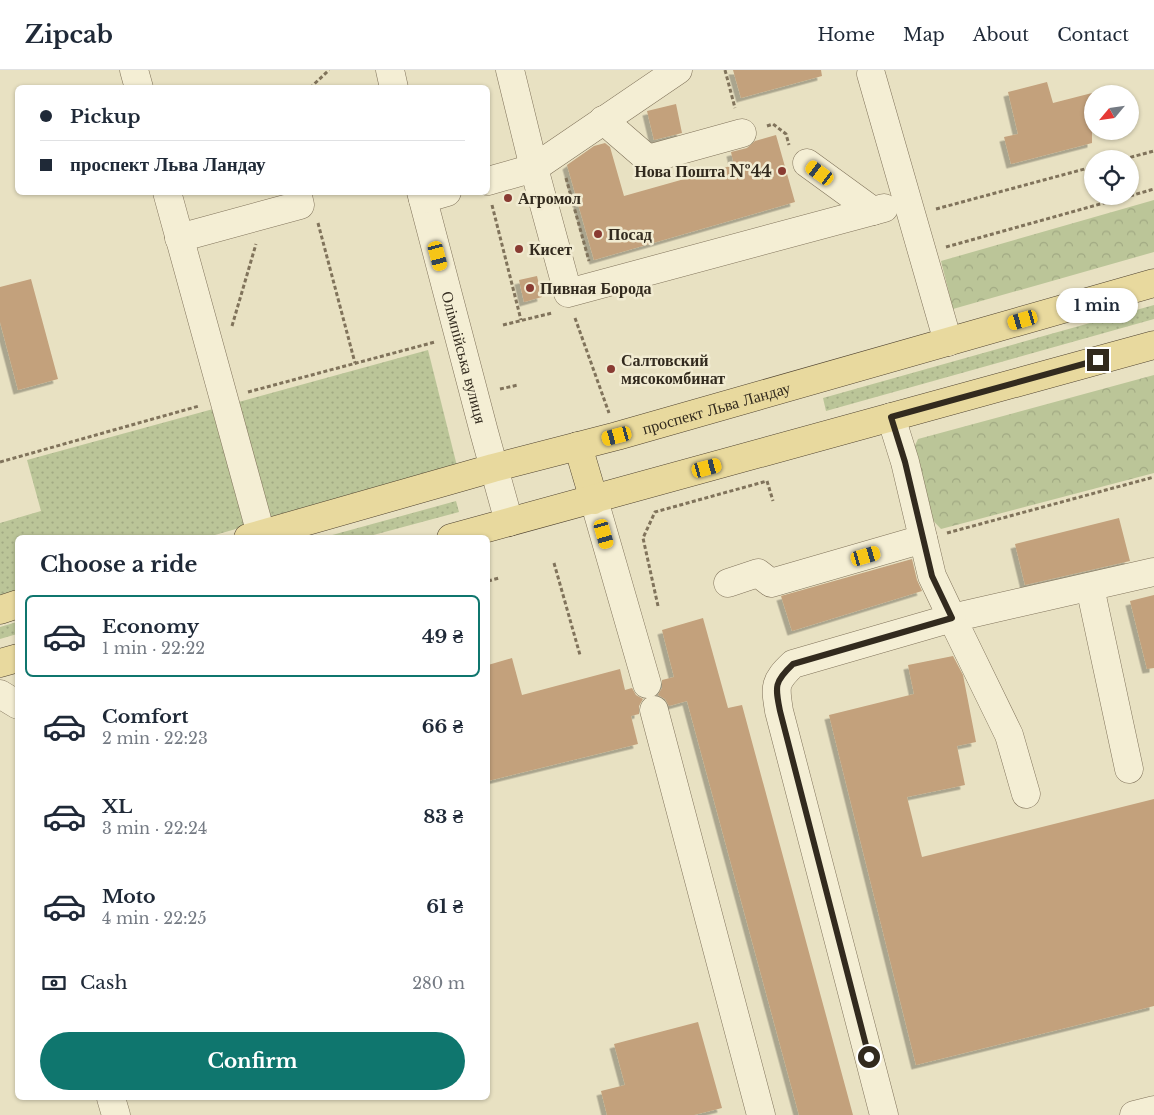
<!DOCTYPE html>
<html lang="en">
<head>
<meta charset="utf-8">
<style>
  :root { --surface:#fff; --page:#f2f2f3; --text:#1f2937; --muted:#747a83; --line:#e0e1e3; --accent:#0f766e }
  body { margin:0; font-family:"Libre Baskerville",serif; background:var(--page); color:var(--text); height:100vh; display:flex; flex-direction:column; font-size:19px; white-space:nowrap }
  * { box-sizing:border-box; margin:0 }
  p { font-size:16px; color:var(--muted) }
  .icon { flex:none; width:28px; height:28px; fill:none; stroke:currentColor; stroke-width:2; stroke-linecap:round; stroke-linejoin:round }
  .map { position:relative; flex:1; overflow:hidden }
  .panel { position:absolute; left:15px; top:465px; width:475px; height:565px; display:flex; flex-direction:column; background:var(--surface); border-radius:8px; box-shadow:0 1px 4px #0004 }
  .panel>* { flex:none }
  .hud { position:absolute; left:15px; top:15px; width:475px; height:110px; border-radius:8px; box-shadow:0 1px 4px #0004; display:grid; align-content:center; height:110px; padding:0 25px; background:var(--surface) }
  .needle { width:32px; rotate:241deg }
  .controls { position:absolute; left:1084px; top:15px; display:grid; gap:10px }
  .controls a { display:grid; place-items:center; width:55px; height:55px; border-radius:50%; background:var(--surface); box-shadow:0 1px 4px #0004; font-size:25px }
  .end { position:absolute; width:22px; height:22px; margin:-11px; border:6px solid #322a1e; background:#fff; box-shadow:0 0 0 2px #fff }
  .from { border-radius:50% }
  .bubble { position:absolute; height:35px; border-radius:18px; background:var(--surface); box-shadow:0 1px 4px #0004; font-size:16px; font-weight:700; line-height:35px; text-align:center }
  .car { position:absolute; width:15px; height:30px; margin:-15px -8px; border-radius:6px; box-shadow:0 0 4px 1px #0007; background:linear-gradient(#f5c518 24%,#345 0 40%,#f5c518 0 76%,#345 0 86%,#f5c518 0) }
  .hud b { display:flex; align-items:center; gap:18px; height:48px; font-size:19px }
  .hud b+b { border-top:1px solid var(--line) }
  .hud i { width:12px; height:12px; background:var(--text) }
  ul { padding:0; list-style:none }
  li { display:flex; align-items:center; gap:15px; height:82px; margin:0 10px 8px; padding:0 15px; border:2px solid transparent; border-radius:8px }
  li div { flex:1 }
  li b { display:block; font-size:19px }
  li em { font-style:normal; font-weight:700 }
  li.current { border-color:var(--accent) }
  li>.icon { width:45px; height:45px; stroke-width:1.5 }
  h2 { padding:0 25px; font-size:22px; line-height:60px }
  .pay { display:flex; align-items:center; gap:12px; height:55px; padding:0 25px; font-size:19px }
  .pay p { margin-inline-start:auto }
  .cta { display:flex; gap:10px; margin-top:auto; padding:10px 25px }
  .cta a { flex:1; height:58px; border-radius:30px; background:var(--accent); color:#fff; font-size:20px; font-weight:700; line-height:58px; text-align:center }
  header { display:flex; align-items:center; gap:30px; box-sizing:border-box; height:70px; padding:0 25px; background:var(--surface); border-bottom:1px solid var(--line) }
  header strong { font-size:24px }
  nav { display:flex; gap:28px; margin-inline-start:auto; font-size:18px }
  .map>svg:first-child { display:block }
  .grass { fill:url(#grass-dots) }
  .forest { fill:url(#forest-crowns) }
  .building { fill:#c3a17c; filter:url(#shadow) }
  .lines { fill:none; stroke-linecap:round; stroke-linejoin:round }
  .minor-casing { stroke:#80735b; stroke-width:29 }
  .major-casing { stroke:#4e412f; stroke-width:29 }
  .path { stroke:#80735b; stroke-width:3; stroke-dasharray:4 2.5; stroke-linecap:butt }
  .minor { stroke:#f4eed4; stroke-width:28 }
  .major { stroke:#e8d99e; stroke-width:28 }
  .route { stroke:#322a1e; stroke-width:6 }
  .poi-dot { fill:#893b32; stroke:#f1ebd1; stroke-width:2 }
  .labels { text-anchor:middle; stroke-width:5; stroke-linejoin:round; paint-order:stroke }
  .poi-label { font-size:16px; font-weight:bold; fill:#322a1e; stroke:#f1ebd1; text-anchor:start }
  .street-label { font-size:16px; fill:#322a1e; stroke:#f1ebd1 }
</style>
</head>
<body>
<header>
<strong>Zipcab</strong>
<nav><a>Home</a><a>Map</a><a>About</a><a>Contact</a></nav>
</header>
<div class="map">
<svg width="1154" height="1045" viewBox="0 0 1154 1045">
  <defs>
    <pattern id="grass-dots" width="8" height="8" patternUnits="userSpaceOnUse" patternTransform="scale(1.25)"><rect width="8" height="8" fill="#bbc598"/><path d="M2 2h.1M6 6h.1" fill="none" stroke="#a1a983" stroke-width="1.8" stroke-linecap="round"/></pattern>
    <pattern id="forest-crowns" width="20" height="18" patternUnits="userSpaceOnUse" patternTransform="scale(1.25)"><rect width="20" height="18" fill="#bbc598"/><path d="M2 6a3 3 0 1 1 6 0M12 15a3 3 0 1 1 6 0" fill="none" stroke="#a1a983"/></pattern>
    <filter id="shadow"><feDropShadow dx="-4.5" dy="4.5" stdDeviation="0" flood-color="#0004"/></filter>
  </defs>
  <rect width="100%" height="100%" fill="#e8e1c2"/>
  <!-- grass -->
  <path class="grass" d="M1154,235v14l-328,92 -3,-13z
    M428,280l29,116 -249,71 -190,1 -1,53 -17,5v-73l41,-12 -14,-51z
    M456,431l3,11 -93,25h-41z
    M17,552v12l-17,5v-12z"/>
  <!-- forest -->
  <path class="forest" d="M1154,130v52l-201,57 -12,-48z
    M1154,305v98l-213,56 -16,-17 -14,-58 7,-15z"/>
  <!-- building -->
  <path class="building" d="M733,0h88l1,6 -81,22z
    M1047,12l6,21 39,-10v50l-81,21 -7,-27 14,-3 -10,-42z
    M676,34l6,29 -28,7 -7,-29z
    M776,65l19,67 -201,58 -27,-95 27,-19 11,-3 5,4 14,49 110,-31 -3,-13 16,-4 8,-7z
    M537,206l5,21 -18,5 -5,-22z
    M31,209l27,100 -40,11 -18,-68v-35z
    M1119,448l11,43 -105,24 -10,-41z
    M912,489l5,21 5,11 -130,40 -11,-35z
    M1154,525v73l-7,1 -17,-68z
    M703,548l25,90 14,-3 111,410h-54l-112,-414 -18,5 -4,-7 -7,-4 4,-7v-8l12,-3 -12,-47z
    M953,586l10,19 13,67 -19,4 8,39 -58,12 15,60 232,-58v207l-238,59 -87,-350 85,-21 -6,-29z
    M512,588l10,37 98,-26 5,21 7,-2 4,7 7,4 -4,7v8l-8,2 7,28 -150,37v-116z
    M698,952l24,86 -28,7h-87l-6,-24 24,-6 -11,-41z"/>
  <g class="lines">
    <defs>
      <g id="minor">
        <path d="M134,0l5,18"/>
        <path d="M390,0l4,18"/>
        <path d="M510,0l24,98 34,125 305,-82"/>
        <path d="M871,4l77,268"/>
        <path d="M603,50l45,39 94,-26"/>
        <path d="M807,93l66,48 11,-3"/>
        <path d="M488,111l46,-13 144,-98"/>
        <path d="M167,122l94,342"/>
        <path id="s1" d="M421,122l63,240 25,90"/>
        <path d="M423,129l24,-7"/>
        <path d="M179,168l121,-33 -3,-13"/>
        <path d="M594,430l53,184"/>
        <path d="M728,513l30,-10 13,10 152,-44"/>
        <path d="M1090,517l39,182"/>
        <path d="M0,624l18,11"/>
        <path d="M654,640l107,405"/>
        <path d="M1026,724l-17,-59 -57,-117 202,-46"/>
        <path d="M111,1028l5,17"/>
        <path d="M884,1045l-105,-404c-4,-25 -5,-29 14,-47l159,-46 -20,-42 -27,-114 -14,-45"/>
        <path d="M1134,1045l20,-5"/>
      </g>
      <g id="major">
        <path d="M578,376l16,54"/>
        <path id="s2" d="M248,468l245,-70 124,-32 537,-153"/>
        <path d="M451,468l703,-193"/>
        <path d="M0,540l18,-6"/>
        <path d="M0,593l18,-5"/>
      </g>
    </defs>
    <!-- minor casing -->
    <use href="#minor" class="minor-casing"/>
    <!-- major casing -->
    <use href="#major" class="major-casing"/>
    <!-- path -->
    <path class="path" d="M725,0l10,38
      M310,18l19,-18
      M767,56l6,-2 13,10 3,11
      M1124,89l30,-8
      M566,108l23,83
      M1130,126l24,-7
      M492,135l29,115
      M936,139l156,-42
      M318,153l37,140
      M946,177l183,-51
      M575,248l34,95
      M503,255l49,-12
      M232,256l24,-82
      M500,319l18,-4
      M248,322l187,-50
      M0,392l199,-56
      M947,463l207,-56
      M554,493l26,92
      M488,511l11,-3
      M658,536l-15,-68 12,-26 112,-31 6,20"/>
    <!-- minor -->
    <use href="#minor" class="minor"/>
    <!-- major -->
    <use href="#major" class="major"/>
  </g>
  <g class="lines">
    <!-- route -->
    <path class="route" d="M869,987l-89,-346c-5,-25 -6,-29 13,-47l159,-46 -20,-42 -27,-114 -14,-45 207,-57"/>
  </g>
  <!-- markers -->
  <g class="poi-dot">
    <circle cx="782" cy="101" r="5"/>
    <circle cx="508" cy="128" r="5"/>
    <circle cx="598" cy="164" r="5"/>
    <circle cx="519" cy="179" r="5"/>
    <circle cx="530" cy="218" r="5"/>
    <circle cx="611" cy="299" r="5"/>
  </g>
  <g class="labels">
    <!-- poi labels -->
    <g class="poi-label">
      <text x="772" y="107" text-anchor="end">Нова Пошта №44</text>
      <text x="518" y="134">Агромол</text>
      <text x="608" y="170">Посад</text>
      <text x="529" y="185">Кисет</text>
      <text x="540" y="224">Пивная Борода</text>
      <text x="621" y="296">Салтовский<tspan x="621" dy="18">мясокомбинат</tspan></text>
    </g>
    <!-- street labels -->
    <g class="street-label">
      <text dy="6" stroke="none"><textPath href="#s1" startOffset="171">Олімпійська вулиця</textPath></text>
      <text dy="6" stroke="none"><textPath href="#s2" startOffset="486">проспект Льва Ландау</textPath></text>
    </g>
  </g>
</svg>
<div class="controls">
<a><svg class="needle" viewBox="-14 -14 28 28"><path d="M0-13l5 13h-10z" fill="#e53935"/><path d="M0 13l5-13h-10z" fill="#747a83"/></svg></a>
<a><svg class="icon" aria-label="locate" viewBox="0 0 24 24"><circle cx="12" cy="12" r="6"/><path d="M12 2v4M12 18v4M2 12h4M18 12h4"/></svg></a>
</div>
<i class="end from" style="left:869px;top:987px"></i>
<i class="end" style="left:1098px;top:290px"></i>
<div class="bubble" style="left:1056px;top:218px;width:82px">1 min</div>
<i class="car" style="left:820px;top:103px;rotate:306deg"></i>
<i class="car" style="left:438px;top:186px;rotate:165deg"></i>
<i class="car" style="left:1023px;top:250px;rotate:254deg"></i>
<i class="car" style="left:617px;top:366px;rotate:255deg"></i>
<i class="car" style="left:707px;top:398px;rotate:75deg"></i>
<i class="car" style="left:604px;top:464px;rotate:164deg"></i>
<i class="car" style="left:866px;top:486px;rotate:74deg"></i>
<div class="hud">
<b><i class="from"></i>Pickup</b>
<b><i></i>проспект Льва Ландау</b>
</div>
<section class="panel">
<h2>Choose a ride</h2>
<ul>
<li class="current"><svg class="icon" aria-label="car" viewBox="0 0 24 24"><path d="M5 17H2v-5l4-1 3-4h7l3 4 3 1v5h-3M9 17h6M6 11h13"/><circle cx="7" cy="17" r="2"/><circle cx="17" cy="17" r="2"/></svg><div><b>Economy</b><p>1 min · 22:22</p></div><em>49 ₴</em></li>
<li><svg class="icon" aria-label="car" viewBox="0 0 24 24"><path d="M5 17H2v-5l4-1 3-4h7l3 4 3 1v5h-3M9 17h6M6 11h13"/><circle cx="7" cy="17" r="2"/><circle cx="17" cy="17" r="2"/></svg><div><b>Comfort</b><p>2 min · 22:23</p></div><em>66 ₴</em></li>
<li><svg class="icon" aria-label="car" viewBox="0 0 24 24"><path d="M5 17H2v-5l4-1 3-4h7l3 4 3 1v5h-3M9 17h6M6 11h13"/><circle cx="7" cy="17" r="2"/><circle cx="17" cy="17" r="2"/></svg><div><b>XL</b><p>3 min · 22:24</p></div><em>83 ₴</em></li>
<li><svg class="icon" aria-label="car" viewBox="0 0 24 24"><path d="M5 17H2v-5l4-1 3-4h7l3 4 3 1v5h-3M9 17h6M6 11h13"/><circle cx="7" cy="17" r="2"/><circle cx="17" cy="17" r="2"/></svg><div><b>Moto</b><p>4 min · 22:25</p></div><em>61 ₴</em></li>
</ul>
<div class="pay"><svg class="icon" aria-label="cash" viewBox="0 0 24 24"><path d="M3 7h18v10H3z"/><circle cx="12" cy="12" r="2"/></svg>Cash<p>280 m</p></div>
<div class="cta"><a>Confirm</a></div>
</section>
</div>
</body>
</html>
